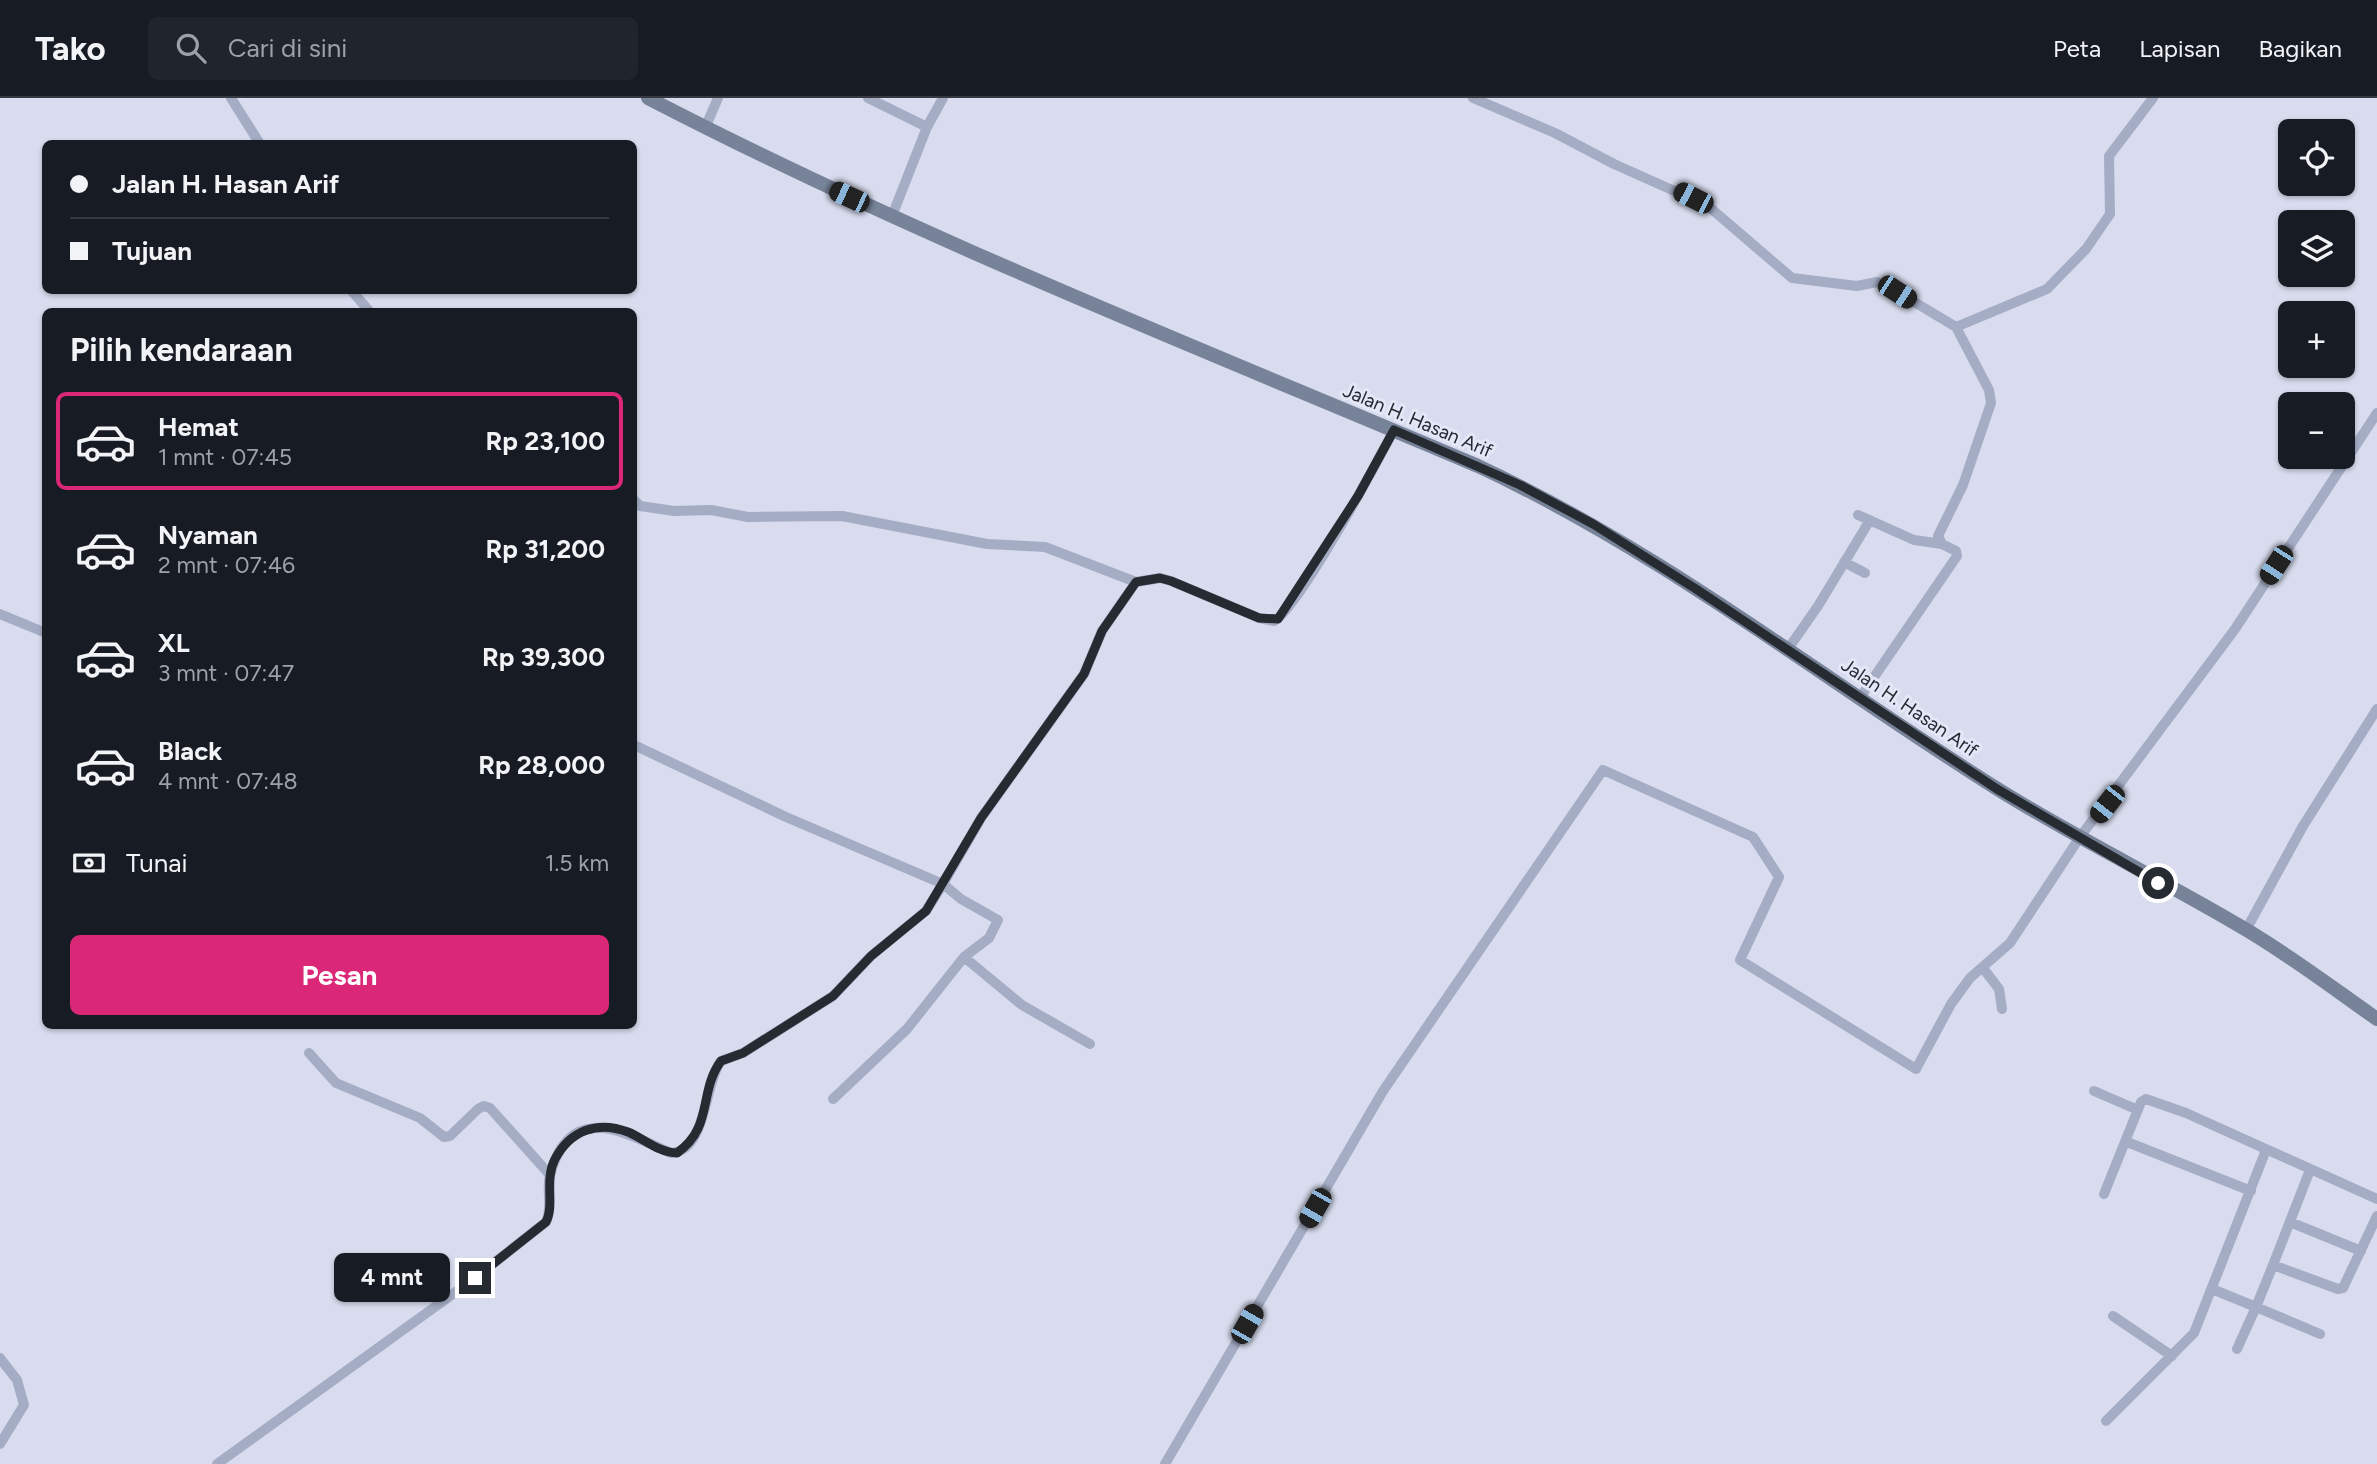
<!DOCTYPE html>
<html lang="id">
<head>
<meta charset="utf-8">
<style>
  :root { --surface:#171b24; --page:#20242c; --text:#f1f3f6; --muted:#9ea1a6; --line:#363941; --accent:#db2777 }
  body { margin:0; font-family:Figtree,sans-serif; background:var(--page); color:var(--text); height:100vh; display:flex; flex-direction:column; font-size:26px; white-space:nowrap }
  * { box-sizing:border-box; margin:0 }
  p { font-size:23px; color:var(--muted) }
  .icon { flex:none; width:38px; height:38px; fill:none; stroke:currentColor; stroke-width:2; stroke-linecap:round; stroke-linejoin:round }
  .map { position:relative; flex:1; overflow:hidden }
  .sheet { position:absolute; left:42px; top:210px; width:595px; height:721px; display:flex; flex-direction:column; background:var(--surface); border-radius:10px; box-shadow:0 2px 5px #0004 }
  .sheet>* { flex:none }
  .hud { position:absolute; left:42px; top:42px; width:595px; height:154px; border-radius:10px; box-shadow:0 2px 5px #0004; display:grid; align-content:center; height:154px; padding:0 28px; background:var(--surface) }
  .buttons { position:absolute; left:2278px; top:21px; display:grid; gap:14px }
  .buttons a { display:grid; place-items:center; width:77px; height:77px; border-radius:10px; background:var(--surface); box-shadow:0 2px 5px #0004; font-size:35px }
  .end { position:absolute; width:32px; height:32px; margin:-16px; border:9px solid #262a31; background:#fff; box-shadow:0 0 0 4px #fff }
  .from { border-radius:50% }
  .bubble { position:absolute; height:49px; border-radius:10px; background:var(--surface); box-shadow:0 2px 5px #0004; font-size:23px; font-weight:700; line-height:49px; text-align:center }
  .car { position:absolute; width:21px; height:42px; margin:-21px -10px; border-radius:9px; box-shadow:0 0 5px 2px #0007; background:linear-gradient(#222 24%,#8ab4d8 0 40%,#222 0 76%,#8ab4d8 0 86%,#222 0) }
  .hud b { display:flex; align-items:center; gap:24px; height:66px; font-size:26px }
  .hud b+b { border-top:2px solid var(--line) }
  .hud i { width:18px; height:18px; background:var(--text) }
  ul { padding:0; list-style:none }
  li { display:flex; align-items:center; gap:21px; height:98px; margin:0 14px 10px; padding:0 14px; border:4px solid transparent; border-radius:10px }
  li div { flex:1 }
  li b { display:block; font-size:26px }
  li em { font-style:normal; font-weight:700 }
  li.on { border-color:var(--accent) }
  li>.icon { width:63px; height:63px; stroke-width:1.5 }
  h2 { padding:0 28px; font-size:32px; line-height:84px }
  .pay { display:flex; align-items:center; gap:18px; height:77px; padding:0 28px; font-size:26px }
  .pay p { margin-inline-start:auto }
  .cta { display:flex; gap:14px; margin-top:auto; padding:14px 28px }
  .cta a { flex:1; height:80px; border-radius:10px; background:var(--accent); color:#fff; font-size:28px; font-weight:700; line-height:80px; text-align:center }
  header { display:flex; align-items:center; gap:42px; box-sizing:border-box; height:98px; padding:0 35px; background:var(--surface); border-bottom:2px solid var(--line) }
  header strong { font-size:33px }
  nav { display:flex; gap:38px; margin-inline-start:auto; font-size:24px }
  .search { width:490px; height:63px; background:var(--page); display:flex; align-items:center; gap:18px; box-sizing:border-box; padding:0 24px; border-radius:10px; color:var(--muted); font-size:26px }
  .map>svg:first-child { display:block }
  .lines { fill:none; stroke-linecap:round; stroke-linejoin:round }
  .street { stroke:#a5adc5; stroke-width:10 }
  .secondary { stroke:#778398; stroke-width:14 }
  .route { stroke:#262a31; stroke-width:9 }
  .labels { text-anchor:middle; stroke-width:6; stroke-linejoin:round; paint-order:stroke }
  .street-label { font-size:19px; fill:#262a31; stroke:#e3e7f7 }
</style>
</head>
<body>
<header>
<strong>Tako</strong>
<div class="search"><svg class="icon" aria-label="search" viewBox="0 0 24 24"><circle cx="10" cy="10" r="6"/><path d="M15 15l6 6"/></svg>Cari di sini</div>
<nav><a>Peta</a><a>Lapisan</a><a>Bagikan</a></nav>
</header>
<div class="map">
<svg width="2377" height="1366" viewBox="0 0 2377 1366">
  <rect width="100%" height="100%" fill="#d8dcee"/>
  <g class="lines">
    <!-- street -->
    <path class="street" d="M231,0l29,46
      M868,0l59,29
      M1473,0l82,35 59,31 94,42 84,72 65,8 20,-4 9,3 70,42 33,63 2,13 -28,82 -25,51 4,8 14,7 1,5 -98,143
      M705,30l13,-30
      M892,118l35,-89 16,-29
      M351,192l19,22
      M1956,229l91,-38 39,-40 24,-35 -1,-58 44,-58
      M634,402l6,6 34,5 37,-1 37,7 94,-1 145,28 58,3 91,35 24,-4 11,3 88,37 15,3c24,-12 103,-159 120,-191
      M1858,417l56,25 28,4
      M1844,464l21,11
      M0,516l46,19
      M1788,551l30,-43 52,-86
      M634,647l152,72 157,67 38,-66 103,-144 18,-43 34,-49
      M2246,832l57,-104 74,-117
      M1983,870l16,21 3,20
      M309,955l27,30 84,35 24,19 6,-1 28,-27 6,-3 6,2 60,67
      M2094,993l44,19
      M833,1001l74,-70 57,-72
      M2127,1044l124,49
      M2104,1096l37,-92 5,-3 40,14 191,86
      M2290,1124l71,29
      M2273,1167l37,-95
      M2212,1191l44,18 -19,42
      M2113,1218l59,40
      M2320,1236l-64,-27 17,-42 65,24 5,-1 34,-72
      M0,1260l17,22 7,25 -24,39
      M2106,1323l88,-88 72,-183
      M217,1366l258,-186 71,-56c7,-14 0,-32 4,-47 20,-76 75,-42 121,-22 36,-2 33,-70 50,-92l22,-8 90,-57 38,-40 55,-45 17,-27 18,15 37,21 -9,18 -25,19 58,48 68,39
      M1165,1366l218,-373 220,-321 150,67 26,40 -39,83 176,109 35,-65 19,-26 40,-35 70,-106 155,-208 142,-216"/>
    <!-- secondary -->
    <path class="secondary" d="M648,0c268,139 552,250 830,368 185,86 346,214 518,322 81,51 167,92 249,141 46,27 89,60 132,90"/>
  </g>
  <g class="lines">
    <!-- route -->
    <path class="route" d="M475,1180l71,-56c9,-17 -2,-42 9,-63 15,-28 42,-39 73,-27 15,6 31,21 49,21 37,-26 21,-61 44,-92l22,-8 90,-57 38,-40 55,-45 55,-93 103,-144 18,-43 34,-49 24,-4 11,3 88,37 19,1 80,-123 36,-66 126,55 73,39 103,65 301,200 161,94"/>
  </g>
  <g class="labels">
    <!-- street labels -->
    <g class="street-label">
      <text transform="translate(1418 322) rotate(23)" y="7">Jalan H. Hasan Arif</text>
      <text transform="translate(1910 609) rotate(34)" y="7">Jalan H. Hasan Arif</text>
    </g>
  </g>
</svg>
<div class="buttons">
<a><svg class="icon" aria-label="locate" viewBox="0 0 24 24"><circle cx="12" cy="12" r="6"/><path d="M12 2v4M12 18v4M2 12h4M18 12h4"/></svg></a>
<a><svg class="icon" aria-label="layers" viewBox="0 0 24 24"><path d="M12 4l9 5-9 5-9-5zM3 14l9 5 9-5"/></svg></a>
<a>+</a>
<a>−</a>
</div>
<i class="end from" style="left:2158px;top:785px"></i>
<i class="end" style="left:475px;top:1180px"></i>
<div class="bubble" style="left:334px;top:1155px;width:116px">4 mnt</div>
<i class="car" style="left:849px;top:99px;rotate:295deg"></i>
<i class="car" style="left:1693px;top:100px;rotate:297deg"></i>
<i class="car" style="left:1897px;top:194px;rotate:123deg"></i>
<i class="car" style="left:2276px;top:467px;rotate:213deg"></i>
<i class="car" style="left:2107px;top:706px;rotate:218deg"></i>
<i class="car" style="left:1315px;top:1110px;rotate:210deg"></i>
<i class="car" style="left:1247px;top:1226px;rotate:30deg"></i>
<div class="hud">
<b><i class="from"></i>Jalan H. Hasan Arif</b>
<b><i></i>Tujuan</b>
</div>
<section class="sheet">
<h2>Pilih kendaraan</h2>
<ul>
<li class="on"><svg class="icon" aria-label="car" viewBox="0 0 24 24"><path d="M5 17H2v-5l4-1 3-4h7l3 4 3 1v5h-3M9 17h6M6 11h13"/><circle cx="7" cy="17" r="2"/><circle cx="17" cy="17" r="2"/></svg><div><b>Hemat</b><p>1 mnt · 07:45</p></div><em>Rp 23,100</em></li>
<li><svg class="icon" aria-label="car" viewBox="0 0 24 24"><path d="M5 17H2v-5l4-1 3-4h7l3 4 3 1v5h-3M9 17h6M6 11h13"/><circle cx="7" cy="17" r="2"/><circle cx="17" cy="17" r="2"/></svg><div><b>Nyaman</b><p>2 mnt · 07:46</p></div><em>Rp 31,200</em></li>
<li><svg class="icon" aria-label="car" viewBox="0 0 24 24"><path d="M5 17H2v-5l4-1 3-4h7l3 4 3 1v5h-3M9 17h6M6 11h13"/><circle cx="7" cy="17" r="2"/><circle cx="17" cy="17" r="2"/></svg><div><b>XL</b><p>3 mnt · 07:47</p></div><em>Rp 39,300</em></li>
<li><svg class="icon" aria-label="car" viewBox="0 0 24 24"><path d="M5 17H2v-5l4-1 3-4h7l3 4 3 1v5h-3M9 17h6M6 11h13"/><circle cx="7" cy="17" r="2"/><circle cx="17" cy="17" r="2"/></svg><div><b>Black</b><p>4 mnt · 07:48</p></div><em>Rp 28,000</em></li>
</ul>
<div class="pay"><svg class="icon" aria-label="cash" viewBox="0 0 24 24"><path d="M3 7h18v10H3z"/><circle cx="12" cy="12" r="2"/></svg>Tunai<p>1.5 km</p></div>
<div class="cta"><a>Pesan</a></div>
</section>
</div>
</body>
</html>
